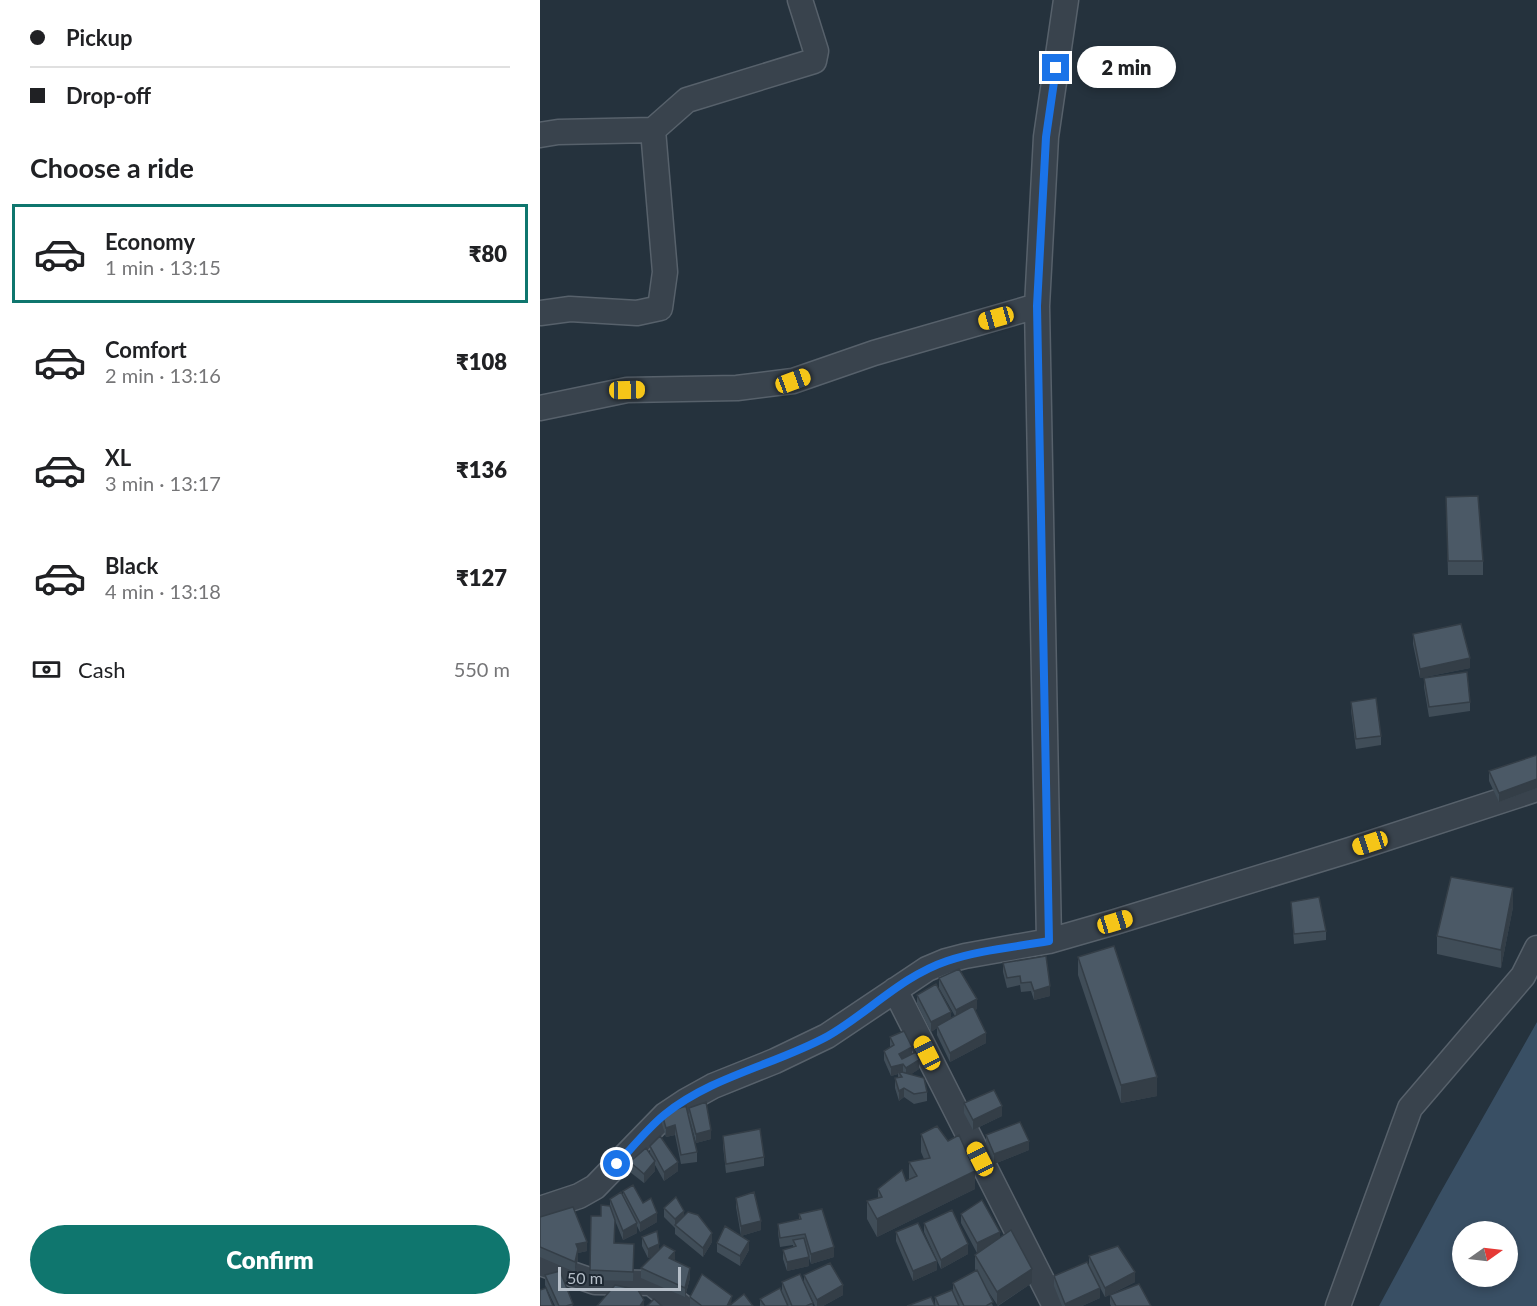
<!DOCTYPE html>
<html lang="en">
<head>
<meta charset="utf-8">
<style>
  :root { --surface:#fff; --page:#f6f6f6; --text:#202124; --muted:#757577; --line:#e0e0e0; --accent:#0f766e }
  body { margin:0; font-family:Lato,sans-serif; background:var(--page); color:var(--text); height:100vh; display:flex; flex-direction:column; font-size:22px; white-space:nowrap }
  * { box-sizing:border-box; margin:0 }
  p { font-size:20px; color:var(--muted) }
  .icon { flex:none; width:33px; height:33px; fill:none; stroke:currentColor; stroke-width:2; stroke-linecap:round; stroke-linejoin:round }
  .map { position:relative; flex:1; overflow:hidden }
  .drawer { display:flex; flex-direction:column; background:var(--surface); width:540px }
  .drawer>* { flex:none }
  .hud { display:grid; align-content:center; height:132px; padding:0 30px; background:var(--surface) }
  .needle { width:39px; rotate:76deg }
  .buttons { position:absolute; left:912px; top:1221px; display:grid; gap:12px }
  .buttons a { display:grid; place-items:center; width:66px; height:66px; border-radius:50%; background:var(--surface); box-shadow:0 3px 9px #0003; font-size:30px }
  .scale { position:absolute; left:18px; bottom:15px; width:123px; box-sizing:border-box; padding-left:6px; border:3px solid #b5bec8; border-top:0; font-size:16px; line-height:21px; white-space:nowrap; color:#b5bec8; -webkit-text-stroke:4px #1e2832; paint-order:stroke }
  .end { position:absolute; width:27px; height:27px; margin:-14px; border:8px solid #1a73e8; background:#fff; box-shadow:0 0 0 3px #fff }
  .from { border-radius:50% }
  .bubble { position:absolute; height:42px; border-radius:21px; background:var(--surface); box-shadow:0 3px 9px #0003; font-size:20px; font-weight:800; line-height:42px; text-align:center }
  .car { position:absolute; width:18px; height:36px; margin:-18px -9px; border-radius:8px; box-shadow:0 0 4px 2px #0007; background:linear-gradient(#f5c518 24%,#345 0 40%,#f5c518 0 76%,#345 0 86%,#f5c518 0) }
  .hud b { display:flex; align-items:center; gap:21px; height:57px; font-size:22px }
  .hud b+b { border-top:2px solid var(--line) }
  .hud i { width:15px; height:15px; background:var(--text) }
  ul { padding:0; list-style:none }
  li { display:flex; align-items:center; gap:18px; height:99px; margin:0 12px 9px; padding:0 18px; border:3px solid transparent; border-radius:0px }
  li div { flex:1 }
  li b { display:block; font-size:22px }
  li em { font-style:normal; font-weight:800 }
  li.current { border-color:var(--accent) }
  li>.icon { width:54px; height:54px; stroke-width:1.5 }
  h2 { padding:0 30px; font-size:27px; line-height:72px }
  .pay { display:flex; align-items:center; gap:15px; height:66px; padding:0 30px; font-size:22px }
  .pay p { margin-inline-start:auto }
  .action { display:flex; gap:12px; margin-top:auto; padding:12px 30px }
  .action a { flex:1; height:69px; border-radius:36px; background:var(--accent); color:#fff; font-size:24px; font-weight:800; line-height:69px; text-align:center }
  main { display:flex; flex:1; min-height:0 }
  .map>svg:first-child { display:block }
  .water { fill:#394f64; fill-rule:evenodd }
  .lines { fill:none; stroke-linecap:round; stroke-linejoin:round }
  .minor-casing { stroke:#57616b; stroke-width:27 }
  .minor { stroke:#39434d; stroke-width:24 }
  .wall { fill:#404d58 }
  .shaded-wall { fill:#343e47 }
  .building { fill:#4b5966; stroke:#343e47; stroke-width:1.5 }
  .route { stroke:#1a73e8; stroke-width:8 }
</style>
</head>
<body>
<main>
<section class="drawer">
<div class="hud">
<b><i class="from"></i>Pickup</b>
<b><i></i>Drop-off</b>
</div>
<h2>Choose a ride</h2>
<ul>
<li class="current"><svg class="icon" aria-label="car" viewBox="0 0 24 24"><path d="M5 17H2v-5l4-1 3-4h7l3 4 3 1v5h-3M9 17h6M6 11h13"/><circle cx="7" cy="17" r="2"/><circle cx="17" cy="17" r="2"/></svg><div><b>Economy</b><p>1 min · 13:15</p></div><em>₹80</em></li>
<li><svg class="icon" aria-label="car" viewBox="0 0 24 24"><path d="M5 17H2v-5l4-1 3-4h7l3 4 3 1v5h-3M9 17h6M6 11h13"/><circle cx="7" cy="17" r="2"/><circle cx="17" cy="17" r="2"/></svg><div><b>Comfort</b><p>2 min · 13:16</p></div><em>₹108</em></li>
<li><svg class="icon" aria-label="car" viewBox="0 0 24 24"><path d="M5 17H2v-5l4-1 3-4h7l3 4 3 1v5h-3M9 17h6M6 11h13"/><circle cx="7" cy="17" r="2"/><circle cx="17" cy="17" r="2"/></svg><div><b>XL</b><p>3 min · 13:17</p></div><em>₹136</em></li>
<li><svg class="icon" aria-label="car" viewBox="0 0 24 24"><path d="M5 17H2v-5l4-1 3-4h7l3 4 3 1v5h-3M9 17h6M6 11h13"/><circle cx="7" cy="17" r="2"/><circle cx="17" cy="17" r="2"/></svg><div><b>Black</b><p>4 min · 13:18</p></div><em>₹127</em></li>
</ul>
<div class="pay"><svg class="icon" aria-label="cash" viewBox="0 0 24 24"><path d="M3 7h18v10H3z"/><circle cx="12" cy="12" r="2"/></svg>Cash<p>550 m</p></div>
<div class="action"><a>Confirm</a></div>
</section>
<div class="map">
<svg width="997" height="1306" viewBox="0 0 997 1306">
  <rect width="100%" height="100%" fill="#25323d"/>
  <!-- water -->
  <path class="water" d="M997,1022v284h-158l60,-111zM922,1232h46v44h-46z"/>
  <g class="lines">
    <defs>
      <path id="minor" d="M0,135l18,-3 95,-2 34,-30 127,-39 2,-10 -16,-51
        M0,313l30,-4 67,4 23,-5 5,-36 -12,-142
        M0,408l87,-18 110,-2 56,-7 81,-28 163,-47
        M509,941l-12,-635 9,-169 20,-137
        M355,990l160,316
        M0,1209l39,-13 16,-9 70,-72 21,-14 27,-15 62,-25 52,-25 100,-67 19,-8 19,-5 84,-15 66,-19 235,-72 187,-61
        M0,1263l55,19 56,1 30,23
        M798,1306l72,-198 113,-132 14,-28"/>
    </defs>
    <!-- minor casing -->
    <use href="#minor" class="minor-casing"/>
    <!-- minor -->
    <use href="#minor" class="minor"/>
  </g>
  <!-- wall -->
  <path class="wall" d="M906,497l37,64v14h-35z
    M873,634l57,34 -50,10 -7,-34z
    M884,678l46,24v9l-41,6 -5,-30z
    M811,702l30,34v9l-25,4 -5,-38z
    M997,755v33l-38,14 -10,-21v-10z
    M751,902l35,29v9l-32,4z
    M973,907l-12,61 -64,-14v-18z
    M506,956l4,40 -16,4 -3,-9 -10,1 -1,-7 -13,3 -4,-16v-9z
    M538,957l79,139 -36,7 -43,-128z
    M399,978l38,31 -3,1 12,33 -36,19 -13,-27v-7l-6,4 -14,-28v-9l34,23 4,-2 -16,-28z
    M350,1037l22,17 7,15 -8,5 16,18v9l-13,3 -10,-7 -5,4 -4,-13v-10h3v-4l-7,2 -7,-16v-9l6,-4z
    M424,1103l38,13 -29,14 -9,-17z
    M149,1108l22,31 -15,4 -6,-23 7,32v10l-16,2 -6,-29 -9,2 -4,-13v-10l27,2z
    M381,1134l54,55 -98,48 -10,-18v-18l11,-3v-9l31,-9v-18l15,-3 -3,-7z
    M446,1135l43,15 -35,14 -8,-20z
    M183,1136l41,21v9l-38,7 -3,-27z
    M110,1146l28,25 -14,10 -9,-16v6l-11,12 -14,-11v-10l20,-8z
    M83,1191l20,12 14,19 -17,10 -3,-6v7l-14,7 -9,-22 1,26h19l-1,37 -43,-1 1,-64h10l9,-9v-8l13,-2z
    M196,1198l25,32 -20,6 -5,-29z
    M124,1208l20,8 28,26 -9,15 -28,-23v-6l-11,-11z
    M259,1214l35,43 -23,7 -3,-10 1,12 -22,5 -4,-12v-9l10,-3v-2l-13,2 -2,-14v-9l21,-4z
    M421,1214l39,24 32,45 -34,23 -14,-21 9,21h-58v-9l18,-5v-9l23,-12 -1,-2v-14l6,-4 -4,2 -16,-30z
    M0,1217l47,34 -9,2v6l-3,13 -35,-15z
    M384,1223l44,31 -27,15 -17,-37z
    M356,1232l41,38 -24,11 -17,-40z
    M102,1237l17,14 15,10 16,17 -5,19 -44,-19v-10l13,-12 -6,2 -6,-12z
    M177,1243l32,7 -9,16 -23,-14z
    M549,1256l46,26 -30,15 -16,-31z
    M5,1275l28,31h-18l-10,-21z
    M264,1275l39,20 -20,11h-8l-6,-13 4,13h-53v-7l22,-8v-9l22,1z
    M514,1276l46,22 -18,8h-20l-8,-20z
    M570,1295l41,11h-40l-1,-2z
    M150,1297l42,7 21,2h-63z"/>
  <!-- shaded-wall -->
  <path class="shaded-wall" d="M930,658v10l-50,10v-9z
    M997,779v9l-38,14v-9z
    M973,888v19l-12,61v-18z
    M510,986v10l-16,4v-9z
    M437,999v10l-21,11v-10z
    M411,1012v9l-14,5v2l-6,4v-10z
    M446,1033v10l-36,19v-9z
    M372,1047v10l-13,7v-10z
    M379,1060v9l-13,9v-10z
    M363,1064v9l-5,-2v3l-7,2v-9z
    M617,1077v19l-36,7v-18z
    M364,1088v9l-5,4v-10z
    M462,1106v10l-29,14v-10z
    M135,1125v10l-9,2v-9z
    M171,1130v9l-15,4v-9z
    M489,1141v9l-35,14v-10z
    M115,1161v10l-11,12v-9z
    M138,1162v9l-14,10v-9z
    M435,1171v18l-98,48v-18z
    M144,1211v9l-9,5v-6z
    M117,1213v9l-17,10v-9z
    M221,1221v9l-20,6v-10z
    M97,1223v10l-14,7v-9z
    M460,1232v10l-23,11v-10z
    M172,1233v9l-9,15v-9z
    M209,1241v9l-9,16v-10z
    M47,1242v9l-9,2v6l-3,13 1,-28z
    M119,1244v10l-11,4v-9z
    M428,1244v10l-27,15v-9z
    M294,1247v10l-23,7v-10z
    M135,1251v9l-6,-2z
    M269,1257v9l-22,5v-9z
    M397,1261v9l-24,11v-10z
    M150,1268v10l-5,19v-9z
    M492,1269v14l-35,23v-14z
    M595,1272v10l-30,15v-9z
    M303,1285v10l-20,11h-6v-6z
    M560,1288v10l-18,8h-17v-2z
    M192,1296l-1,10h-4z
    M104,1300v6h-4z"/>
  <!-- building -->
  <path class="building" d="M938,496l5,65h-35l-2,-64z
    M921,624l9,34 -50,11 -7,-35z
    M927,672l3,30 -41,5 -5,-29z
    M836,698l5,38 -25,3 -5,-37z
    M997,755v24l-38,14 -10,-22z
    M911,877l62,11 -12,62 -64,-14z
    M779,897l7,34 -32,3 -3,-32z
    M574,946l43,131 -36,8 -43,-128z
    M506,956l4,30 -16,5 -3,-9 -10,1 -1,-7 -13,2 -4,-15z
    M419,969l18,30 -21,11 -17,-32z
    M396,984l15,28 -20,10 -14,-27z
    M433,1006l13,27 -36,20 -13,-27z
    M364,1031l8,16 -13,7 3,5 14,-7 3,8 -13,8 -3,-4 -12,3 -7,-16 10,-6 -4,-8z
    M358,1071l26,7 3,14 -13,2 -10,-6 -5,3 -4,-13 7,-1z
    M454,1090l8,16 -29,14 -9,-17z
    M166,1102l5,28 -15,4 -7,-26z
    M146,1106l11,46 -16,3 -6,-30 -9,3 -4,-14z
    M480,1122l9,19 -35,13 -8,-19z
    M397,1126l11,15 11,-6 16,36 -98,48 -10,-18 15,-4 -4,-8 24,-19 4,11 11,-5 -8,-14 21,-4 -9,-24z
    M220,1129l4,28 -38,7 -3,-28z
    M120,1136l18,26 -14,10 -14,-26z
    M106,1148l9,13 -11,13 -14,-12z
    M93,1185l10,18 8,-5 6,15 -17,10 -17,-32z
    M81,1192l16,31 -14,8 -13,-32z
    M214,1192l7,29 -20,5 -5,-28z
    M136,1197l8,14 -9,8 -11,-11z
    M442,1200l18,32 -23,11 -16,-29z
    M61,1205l9,1 5,14 -1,23 20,1 -1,28 -43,-2 1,-54h10z
    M33,1207l14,35 -11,2 2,5 -3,13 -35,-15v-30z
    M282,1209l12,38 -23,7 -6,-20 -25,4 -2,-14 23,-5 -2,-5z
    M412,1210l16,34 -27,16 -17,-37z
    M148,1212l10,3 14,18 -9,15 -28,-23z
    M378,1223l19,38 -24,10 -17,-39z
    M185,1226l24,15 -9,15 -23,-13z
    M471,1230l21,39 -35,23 -22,-37z
    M117,1231l2,13 -11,5 -6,-12z
    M264,1238l5,19 -22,5 -4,-12 13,-4 -3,-6z
    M124,1245l11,6 -6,7 21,10 -5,20 -44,-20z
    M578,1246l17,26 -30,16 -16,-32z
    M547,1262l13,26 -35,16 -11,-28z
    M290,1263l13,22 -26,15 -13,-25z
    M437,1270l16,32 -7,4h-22l-11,-23z
    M20,1271l13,33 -7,2h-7l-14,-31z
    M162,1274l30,22 -5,10h-25l-12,-9z
    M260,1274l13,29 -7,3h-14l-10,-24z
    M599,1284l12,22h-35l-6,-11z
    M75,1285l23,5 6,10 -4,6h-43z
    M6,1288l7,18h-13v-16z
    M240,1288l8,18h-23l-5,-7z
    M412,1290l7,16h-20l-4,-9z
    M204,1294l9,12h-24z
    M391,1297l4,9h-28z
    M114,1299l8,7h-15z"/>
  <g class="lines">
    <!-- route -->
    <path class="route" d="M77,1164c15,-16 30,-35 47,-49 48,-39 111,-50 164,-79 40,-23 74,-60 119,-75 32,-11 69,-14 102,-20l-12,-635 9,-169 10,-69"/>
  </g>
</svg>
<div class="buttons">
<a><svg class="needle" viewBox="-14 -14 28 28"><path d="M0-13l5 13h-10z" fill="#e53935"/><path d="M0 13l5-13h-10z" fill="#757577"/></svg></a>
</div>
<div class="scale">50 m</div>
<i class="end from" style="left:77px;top:1164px"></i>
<i class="end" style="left:516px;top:68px"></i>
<div class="bubble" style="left:537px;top:46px;width:99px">2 min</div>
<i class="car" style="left:456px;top:318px;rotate:254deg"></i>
<i class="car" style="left:253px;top:381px;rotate:70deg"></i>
<i class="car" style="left:87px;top:390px;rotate:89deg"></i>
<i class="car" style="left:830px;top:843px;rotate:252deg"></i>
<i class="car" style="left:575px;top:922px;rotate:73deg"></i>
<i class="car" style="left:387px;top:1053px;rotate:333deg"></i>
<i class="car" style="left:440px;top:1159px;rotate:333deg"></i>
</div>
</main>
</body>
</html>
